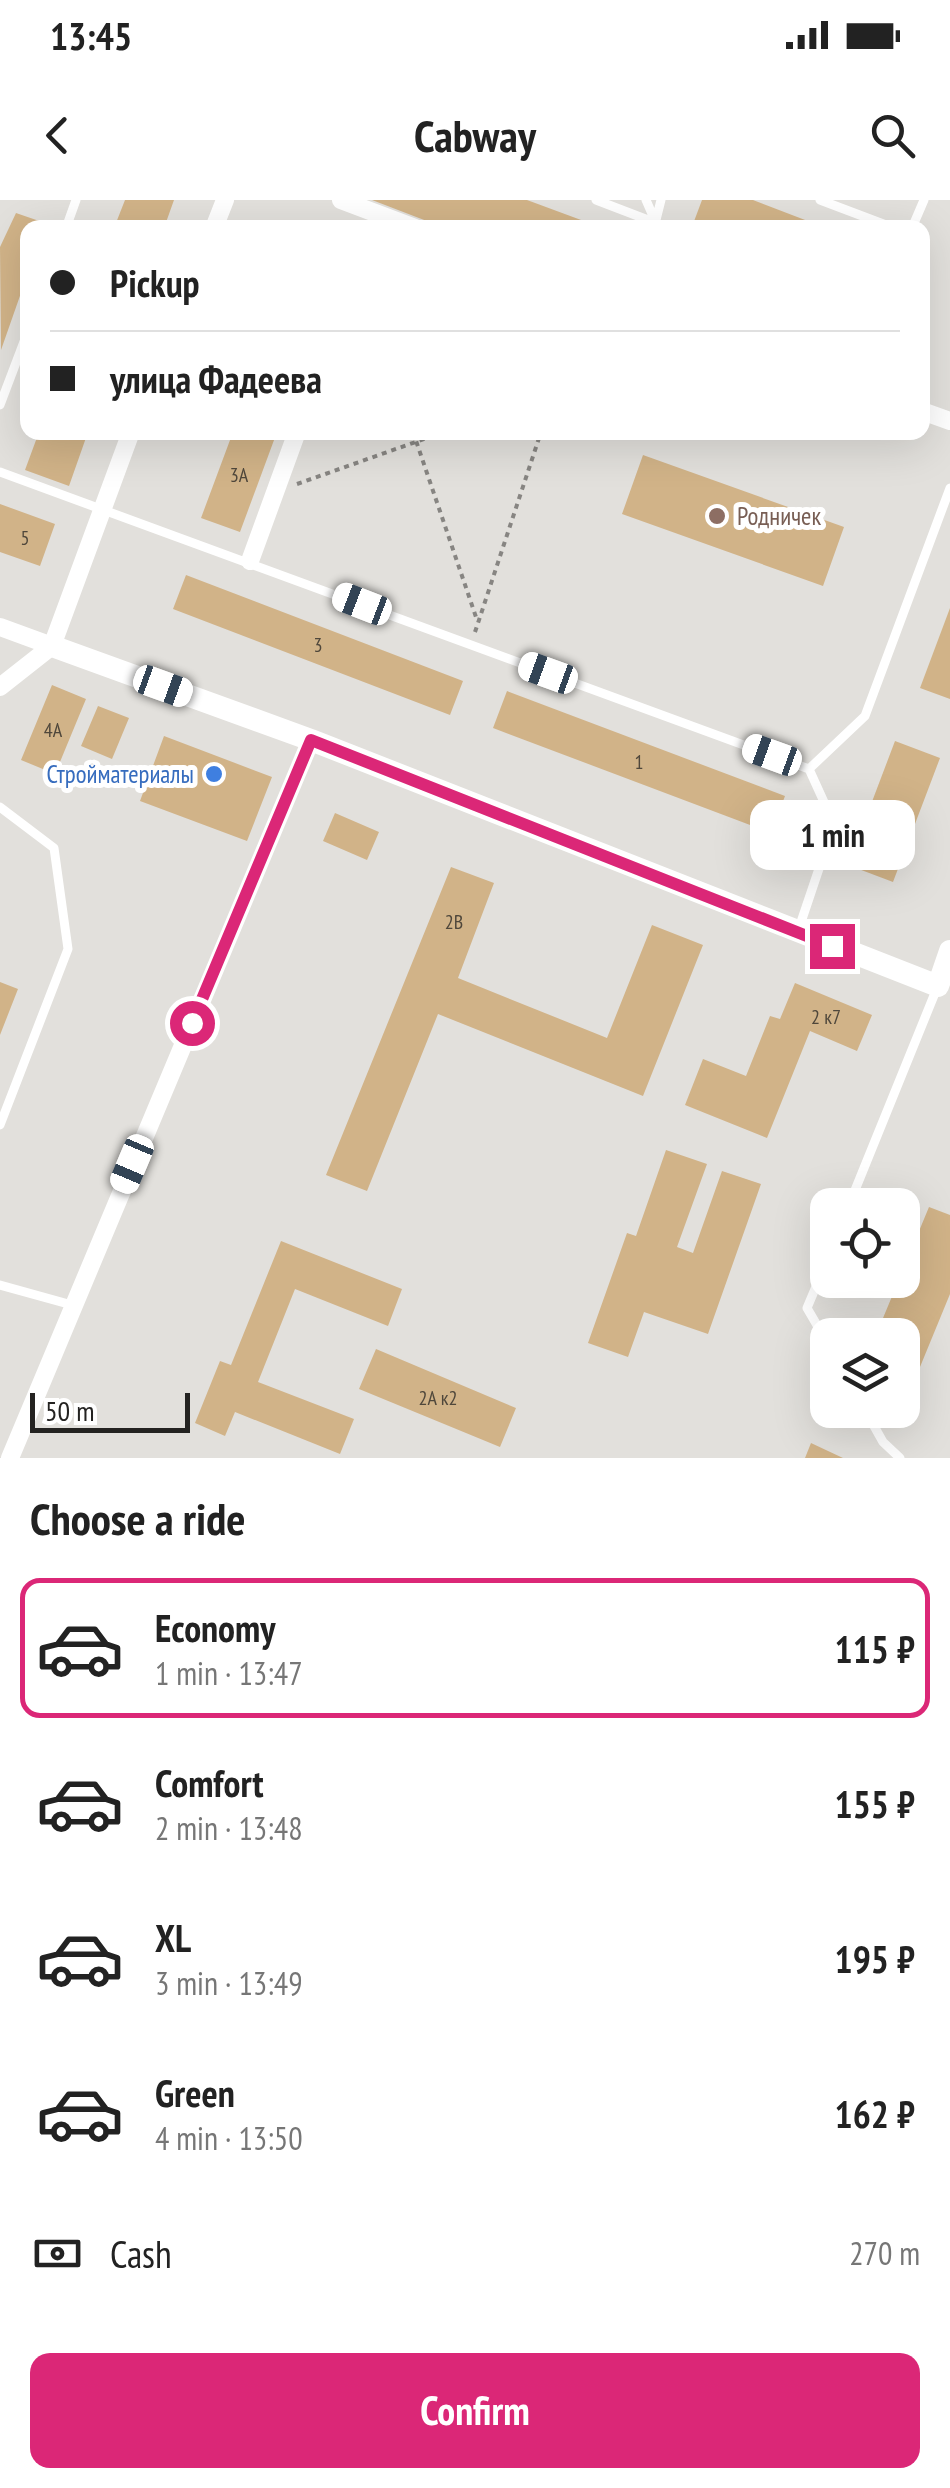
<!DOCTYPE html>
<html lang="en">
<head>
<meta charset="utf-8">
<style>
  :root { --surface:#fff; --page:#f2f2f2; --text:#222; --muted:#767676; --line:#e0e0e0; --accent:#db2777 }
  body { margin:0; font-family:"PT Sans Narrow",sans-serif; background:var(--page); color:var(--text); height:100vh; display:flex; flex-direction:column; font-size:38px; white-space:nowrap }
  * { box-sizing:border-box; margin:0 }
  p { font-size:32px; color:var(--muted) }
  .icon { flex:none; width:55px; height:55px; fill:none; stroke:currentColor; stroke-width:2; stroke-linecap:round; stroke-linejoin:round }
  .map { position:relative; height:1258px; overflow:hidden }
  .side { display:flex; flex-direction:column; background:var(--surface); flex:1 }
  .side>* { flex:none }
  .top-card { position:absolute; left:20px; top:20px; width:910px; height:220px; border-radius:20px; box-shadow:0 10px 40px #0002; display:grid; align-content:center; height:220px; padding:0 30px; background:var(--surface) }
  .buttons { position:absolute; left:810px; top:988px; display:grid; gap:20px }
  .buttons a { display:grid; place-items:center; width:110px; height:110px; border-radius:20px; background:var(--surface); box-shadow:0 10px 40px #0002; font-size:50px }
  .scale { position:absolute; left:30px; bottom:25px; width:160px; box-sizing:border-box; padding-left:10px; border:5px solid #242321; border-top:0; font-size:28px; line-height:35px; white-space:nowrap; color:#242321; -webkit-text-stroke:8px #fff; paint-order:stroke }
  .end { position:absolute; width:45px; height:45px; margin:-22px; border:12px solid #db2777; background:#fff; box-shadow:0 0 0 5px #fff }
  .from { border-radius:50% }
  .bubble { position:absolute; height:70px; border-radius:20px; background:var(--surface); box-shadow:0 10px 40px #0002; font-size:32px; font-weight:800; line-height:70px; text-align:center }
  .car { position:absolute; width:30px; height:60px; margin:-30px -15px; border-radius:12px; box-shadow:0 0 8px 2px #0007; background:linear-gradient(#fff 24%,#345 0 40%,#fff 0 76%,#345 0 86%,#fff 0) }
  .top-card b { display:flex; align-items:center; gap:35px; height:95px; font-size:38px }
  .top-card b+b { border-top:2px solid var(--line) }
  .top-card i { width:25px; height:25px; background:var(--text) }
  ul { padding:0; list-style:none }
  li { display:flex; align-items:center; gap:30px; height:140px; margin:0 20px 15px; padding:0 10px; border:5px solid transparent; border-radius:20px }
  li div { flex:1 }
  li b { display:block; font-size:38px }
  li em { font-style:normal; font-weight:800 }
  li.active { border-color:var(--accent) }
  li>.icon { width:90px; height:90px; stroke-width:1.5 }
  h2 { padding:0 30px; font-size:45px; line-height:120px }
  .pay { display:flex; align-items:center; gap:25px; height:110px; padding:0 30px; font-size:38px }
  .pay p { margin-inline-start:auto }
  .primary-button { display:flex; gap:20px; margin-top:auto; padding:20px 30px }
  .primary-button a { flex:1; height:115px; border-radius:20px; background:var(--accent); color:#fff; font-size:40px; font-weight:800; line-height:115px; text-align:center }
  .status { display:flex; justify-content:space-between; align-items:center; height:70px; padding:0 50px; background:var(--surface); direction:ltr }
  .status svg { height:28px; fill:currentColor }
  header { display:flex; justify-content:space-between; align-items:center; height:130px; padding:0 30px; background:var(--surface); font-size:45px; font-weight:800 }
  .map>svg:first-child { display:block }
  .building { fill:#d1b388 }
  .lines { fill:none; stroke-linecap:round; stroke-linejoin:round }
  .path { stroke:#878582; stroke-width:4; stroke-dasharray:5 5; stroke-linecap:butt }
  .service { stroke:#fff; stroke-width:9 }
  .minor { stroke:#fff; stroke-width:18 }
  .tertiary { stroke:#fff; stroke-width:22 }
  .route { stroke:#db2777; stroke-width:12 }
  .education-dot { fill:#8d6e63; stroke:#fff; stroke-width:4 }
  .shop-dot { fill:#3f7fe0; stroke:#fff; stroke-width:4 }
  .labels { text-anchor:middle; stroke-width:10; stroke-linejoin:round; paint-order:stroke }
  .number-label { font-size:20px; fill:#4f473b }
  .education-label { font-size:25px; fill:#785e54; stroke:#fff; text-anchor:start }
  .shop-label { font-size:25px; fill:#366cbe; stroke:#fff; text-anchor:end }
</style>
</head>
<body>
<div class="status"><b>13:45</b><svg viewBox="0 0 49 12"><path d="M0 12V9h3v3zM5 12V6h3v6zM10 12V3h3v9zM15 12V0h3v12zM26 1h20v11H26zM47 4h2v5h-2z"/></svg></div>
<header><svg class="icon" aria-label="back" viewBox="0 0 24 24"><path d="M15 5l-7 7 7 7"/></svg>Cabway<svg class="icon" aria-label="search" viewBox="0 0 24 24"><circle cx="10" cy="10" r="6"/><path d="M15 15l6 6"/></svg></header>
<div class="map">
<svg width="950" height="1258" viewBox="0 0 950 1258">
  <rect width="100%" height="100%" fill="#e2e0dc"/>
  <!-- building -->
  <path class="building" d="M125,0h49l-10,28h-50z
    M372,0h155l73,27 -155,1z
    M702,0h51l73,28h-123l-10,-4z
    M16,13l29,10 -2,5h-15v45l-27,77 -1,-103z
    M39,232h49l-19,54 -44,-16z
    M233,232h44l-37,100 -39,-14z
    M643,255l201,72 -21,59 -201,-72z
    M0,304l55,20 -15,42 -40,-14z
    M186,375l277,106 -13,34 -277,-106z
    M950,408v91l-30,-11z
    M52,485l34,14 -31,75 -34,-14z
    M507,491l278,105 -14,37 -278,-105z
    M98,506l31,12 -17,41 -31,-13z
    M164,536l108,41 -25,64 -107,-40z
    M895,541l45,17 -47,124 -45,-17z
    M335,613l44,19 -12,28 -44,-19z
    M451,667l43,16 -36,95 149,60 45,-113 51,20 -60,151 -205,-82 -71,177 -41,-16z
    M0,782l18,7 -18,46z
    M795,783l77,32 -15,36 -47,-20 -43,107 -82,-33 18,-46 43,17 24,-60 10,3z
    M666,950l41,14 -30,83 16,6 29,-82 39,13 -53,150 -64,-22 -16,45 -40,-14 39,-110 9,3z
    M929,1007l21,8v79l-37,90 -11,-5v-44h-26z
    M281,1041l121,48 -14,37 -93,-37 -37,93 96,37 -14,35 -105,-42 -10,24 -30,-13 25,-62 11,4z
    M376,1149l140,59 -16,39 -141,-58z
    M811,1243l32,15h-38z"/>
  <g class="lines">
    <!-- path -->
    <path class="path" d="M413,232l64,188
      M297,284l147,-52
      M475,432l66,-200"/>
    <!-- service -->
    <path class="service" d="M596,0l60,23 -10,-23
      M820,0l74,28
      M656,20l5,-20
      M66,28l10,-28
      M912,28l12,-28
      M0,205l28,-74
      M0,272l809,297 56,-53 85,-228
      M0,607l54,41 14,101 -68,176
      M798,731l32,-95 -1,-23 -20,-44
      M849,1005l88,-217
      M828,1058l-21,50 21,36
      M0,1085l72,20
      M865,1210l18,32 17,16"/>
    <!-- minor -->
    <path class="minor" d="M341,0l74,28
      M214,28l11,-28
      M922,211l28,10
      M250,361l47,-129
      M0,427l52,19
      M52,446l79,-214
      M0,487l52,-41
      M10,1258l301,-718"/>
    <!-- tertiary -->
    <path class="tertiary" d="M52,446l259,94 627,246 12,-35"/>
  </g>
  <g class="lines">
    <!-- route -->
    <path class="route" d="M192,823l119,-283 521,206"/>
  </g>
  <!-- markers -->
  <circle class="education-dot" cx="717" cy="316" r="10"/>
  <circle class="shop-dot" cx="214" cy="574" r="10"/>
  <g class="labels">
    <!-- number labels -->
    <g class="number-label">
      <text x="239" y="282">3А</text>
      <text x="25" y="345">5</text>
      <text x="318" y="452">3</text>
      <text x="53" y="537">4А</text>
      <text x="639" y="569">1</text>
      <text x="454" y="729">2В</text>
      <text x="826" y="824">2 к7</text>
      <text x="438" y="1205">2А к2</text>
    </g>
    <!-- education labels -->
    <g class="education-label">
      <text x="737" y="325">Родничек</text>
    </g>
    <!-- shop labels -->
    <g class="shop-label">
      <text x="194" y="583">Стройматериалы</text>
    </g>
  </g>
</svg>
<div class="buttons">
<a><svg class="icon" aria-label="locate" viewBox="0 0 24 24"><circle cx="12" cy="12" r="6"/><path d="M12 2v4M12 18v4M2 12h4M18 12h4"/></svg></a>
<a><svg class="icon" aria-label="layers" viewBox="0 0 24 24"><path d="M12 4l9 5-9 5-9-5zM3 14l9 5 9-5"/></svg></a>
</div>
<div class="scale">50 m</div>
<i class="end from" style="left:192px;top:823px"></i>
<i class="end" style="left:832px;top:746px"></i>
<div class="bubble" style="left:750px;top:600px;width:165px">1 min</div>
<i class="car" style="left:362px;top:404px;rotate:291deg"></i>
<i class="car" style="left:548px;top:473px;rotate:290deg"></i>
<i class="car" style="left:163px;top:486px;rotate:110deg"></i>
<i class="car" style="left:772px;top:555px;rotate:290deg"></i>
<i class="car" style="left:132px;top:964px;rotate:203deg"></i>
<div class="top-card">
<b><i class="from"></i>Pickup</b>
<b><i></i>улица Фадеева</b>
</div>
</div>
<section class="side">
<h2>Choose a ride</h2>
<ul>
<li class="active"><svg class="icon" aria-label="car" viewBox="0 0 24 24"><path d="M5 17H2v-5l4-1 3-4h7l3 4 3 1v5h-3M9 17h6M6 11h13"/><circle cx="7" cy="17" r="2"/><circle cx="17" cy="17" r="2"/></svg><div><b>Economy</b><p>1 min · 13:47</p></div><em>115 ₽</em></li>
<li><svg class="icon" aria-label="car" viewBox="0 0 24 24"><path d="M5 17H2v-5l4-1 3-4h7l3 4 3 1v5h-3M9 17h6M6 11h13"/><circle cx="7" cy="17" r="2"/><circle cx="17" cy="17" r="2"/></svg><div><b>Comfort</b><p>2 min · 13:48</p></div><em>155 ₽</em></li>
<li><svg class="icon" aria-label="car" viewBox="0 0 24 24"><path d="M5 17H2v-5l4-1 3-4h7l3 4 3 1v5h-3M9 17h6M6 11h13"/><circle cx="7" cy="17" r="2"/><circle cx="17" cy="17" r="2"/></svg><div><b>XL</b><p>3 min · 13:49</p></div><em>195 ₽</em></li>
<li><svg class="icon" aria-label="car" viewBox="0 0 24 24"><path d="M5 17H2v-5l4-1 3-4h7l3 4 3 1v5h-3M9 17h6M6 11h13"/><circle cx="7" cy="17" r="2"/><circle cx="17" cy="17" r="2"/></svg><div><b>Green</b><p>4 min · 13:50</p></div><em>162 ₽</em></li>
</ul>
<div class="pay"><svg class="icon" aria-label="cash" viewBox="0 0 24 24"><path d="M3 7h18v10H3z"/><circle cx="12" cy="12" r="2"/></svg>Cash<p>270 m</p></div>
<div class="primary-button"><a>Confirm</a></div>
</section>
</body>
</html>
